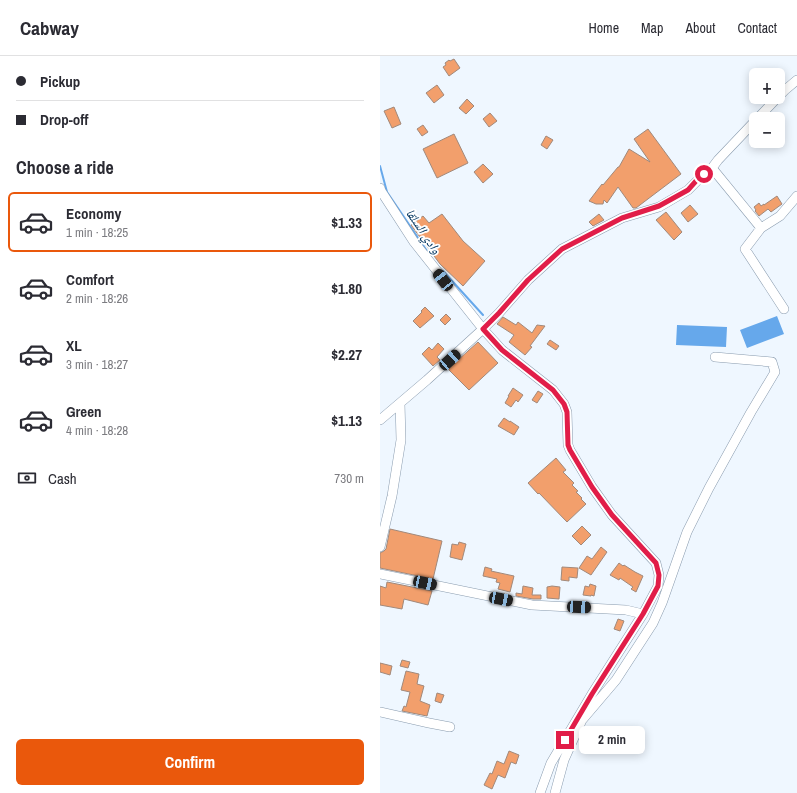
<!DOCTYPE html>
<html lang="en">
<head>
<meta charset="utf-8">
<style>
  :root { --surface:#fff; --page:#f2f2f3; --text:#2b2b33; --muted:#7c7c81; --line:#e1e1e2; --accent:#ea580c }
  body { margin:0; font-family:"Archivo Narrow","Noto Naskh Arabic",sans-serif; background:var(--page); color:var(--text); height:100vh; display:flex; flex-direction:column; font-size:15px; white-space:nowrap }
  * { box-sizing:border-box; margin:0 }
  p { font-size:13px; color:var(--muted) }
  .icon { flex:none; width:22px; height:22px; fill:none; stroke:currentColor; stroke-width:2; stroke-linecap:round; stroke-linejoin:round }
  .map { position:relative; flex:1; overflow:hidden }
  .side { display:flex; flex-direction:column; background:var(--surface); width:380px }
  .side>* { flex:none }
  .banner { display:grid; align-content:center; height:88px; padding:0 16px; background:var(--surface) }
  .controls { position:absolute; left:369px; top:12px; display:grid; gap:8px }
  .controls a { display:grid; place-items:center; width:36px; height:36px; border-radius:6px; background:var(--surface); box-shadow:0 2px 10px #0003; font-size:20px }
  .end { position:absolute; width:18px; height:18px; margin:-9px; border:5px solid #e11d48; background:#fff; box-shadow:0 0 0 2px #fff }
  .from { border-radius:50% }
  .bubble { position:absolute; height:28px; border-radius:6px; background:var(--surface); box-shadow:0 2px 10px #0003; font-size:13px; font-weight:700; line-height:28px; text-align:center }
  .car { position:absolute; width:12px; height:24px; margin:-12px -6px; border-radius:5px; box-shadow:0 0 3px 1px #0007; background:linear-gradient(#222 24%,#8ab4d8 0 40%,#222 0 76%,#8ab4d8 0 86%,#222 0) }
  .banner b { display:flex; align-items:center; gap:14px; height:38px; font-size:15px }
  .banner b+b { border-top:1px solid var(--line) }
  .banner i { width:10px; height:10px; background:var(--text) }
  ul { padding:0; list-style:none }
  li { display:flex; align-items:center; gap:12px; height:60px; margin:0 8px 6px; padding:0 8px; border:2px solid transparent; border-radius:6px }
  li div { flex:1 }
  li b { display:block; font-size:15px }
  li em { font-style:normal; font-weight:700 }
  li.current { border-color:var(--accent) }
  li>.icon { width:36px; height:36px; stroke-width:1.5 }
  h2 { padding:0 16px; font-size:18px; line-height:48px }
  .pay { display:flex; align-items:center; gap:10px; height:44px; padding:0 16px; font-size:15px }
  .pay p { margin-inline-start:auto }
  .action { display:flex; gap:8px; margin-top:auto; padding:8px 16px }
  .action a { flex:1; height:46px; border-radius:6px; background:var(--accent); color:#fff; font-size:16px; font-weight:700; line-height:46px; text-align:center }
  header { display:flex; align-items:center; gap:24px; box-sizing:border-box; height:56px; padding:0 20px; background:var(--surface); border-bottom:1px solid var(--line) }
  header strong { font-size:19px }
  nav { display:flex; gap:22px; margin-inline-start:auto; font-size:14px }
  main { display:flex; flex:1; min-height:0 }
  .map>svg:first-child { display:block }
  .water { fill:#66a8eb }
  .lines { fill:none; stroke-linecap:round; stroke-linejoin:round }
  .stream { stroke:#66a8eb; stroke-width:2 }
  .building { fill:#f29f6c; stroke:#a1897b }
  .minor-casing { stroke:#899bae; stroke-width:10 }
  .minor { stroke:#fff; stroke-width:9 }
  .route { stroke:#e11d48; stroke-width:5 }
  .labels { text-anchor:middle; stroke-width:3.5; stroke-linejoin:round; paint-order:stroke }
  .water-label { font-size:13px; font-style:italic; fill:#043761; stroke:#fff }
</style>
</head>
<body>
<header>
<strong>Cabway</strong>
<nav><a>Home</a><a>Map</a><a>About</a><a>Contact</a></nav>
</header>
<main>
<section class="side">
<div class="banner">
<b><i class="from"></i>Pickup</b>
<b><i></i>Drop-off</b>
</div>
<h2>Choose a ride</h2>
<ul>
<li class="current"><svg class="icon" aria-label="car" viewBox="0 0 24 24"><path d="M5 17H2v-5l4-1 3-4h7l3 4 3 1v5h-3M9 17h6M6 11h13"/><circle cx="7" cy="17" r="2"/><circle cx="17" cy="17" r="2"/></svg><div><b>Economy</b><p>1 min · 18:25</p></div><em>$1.33</em></li>
<li><svg class="icon" aria-label="car" viewBox="0 0 24 24"><path d="M5 17H2v-5l4-1 3-4h7l3 4 3 1v5h-3M9 17h6M6 11h13"/><circle cx="7" cy="17" r="2"/><circle cx="17" cy="17" r="2"/></svg><div><b>Comfort</b><p>2 min · 18:26</p></div><em>$1.80</em></li>
<li><svg class="icon" aria-label="car" viewBox="0 0 24 24"><path d="M5 17H2v-5l4-1 3-4h7l3 4 3 1v5h-3M9 17h6M6 11h13"/><circle cx="7" cy="17" r="2"/><circle cx="17" cy="17" r="2"/></svg><div><b>XL</b><p>3 min · 18:27</p></div><em>$2.27</em></li>
<li><svg class="icon" aria-label="car" viewBox="0 0 24 24"><path d="M5 17H2v-5l4-1 3-4h7l3 4 3 1v5h-3M9 17h6M6 11h13"/><circle cx="7" cy="17" r="2"/><circle cx="17" cy="17" r="2"/></svg><div><b>Green</b><p>4 min · 18:28</p></div><em>$1.13</em></li>
</ul>
<div class="pay"><svg class="icon" aria-label="cash" viewBox="0 0 24 24"><path d="M3 7h18v10H3z"/><circle cx="12" cy="12" r="2"/></svg>Cash<p>730 m</p></div>
<div class="action"><a>Confirm</a></div>
</section>
<div class="map">
<svg width="417" height="737" viewBox="0 0 417 737">
  <rect width="100%" height="100%" fill="#eff7ff"/>
  <!-- water -->
  <path class="water" d="M397,260l7,18 -37,14 -7,-18z
    M297,269l50,2 -1,20 -50,-2z"/>
  <g class="lines">
    <!-- stream -->
    <path class="stream" d="M0,110l7,26 40,59
      M63,215l40,44"/>
  </g>
  <!-- building -->
  <path class="building" d="M74,3l6,9 -11,8 -6,-9 3,-2 -1,-2 4,-3 1,1z
    M57,29l7,10 -10,8 -8,-10z
    M87,43l7,7 -8,8 -7,-6z
    M14,51l7,17 -9,4 -8,-17z
    M110,57l7,8 -8,6 -6,-8z
    M43,69l5,7 -6,4 -5,-7z
    M268,73l33,45 -45,34h-3l-15,-21 -11,16 -3,-3 -1,4h-7l-7,-3 13,-17 1,1 15,-18h1l10,-18 21,13 -16,-23z
    M74,78l14,29 -31,15 -14,-29z
    M166,80l7,4 -6,9 -6,-4z
    M103,108l10,10 -10,9 -9,-11z
    M397,140l5,8 -11,8 -3,-3 -9,7 -4,-5 1,-1 -2,-3 5,-4 2,3 3,-2v1z
    M310,149l8,9 -10,8 -7,-9z
    M286,156l16,20 -8,8 -18,-20z
    M62,158l21,27 22,20 -22,25 -23,-22 -29,-39 12,-9 6,7z
    M219,158l5,6 -11,6 -4,-4z
    M45,251l9,9 -14,12 -7,-7 9,-9 -1,-1z
    M66,258l5,5 -6,6 -5,-5z
    M123,261l13,8 2,-3 14,11 5,-8 8,1 -15,20 2,1 -7,8 -16,-13 5,-7 -17,-11z
    M170,284l9,6 -3,4 -9,-6z
    M98,286l20,21 -29,27 -21,-21z
    M58,287l6,6 -7,8 3,3 -7,6 -11,-12 7,-7 3,3z
    M133,332l10,7 -5,7 -2,-2 -5,7 -6,-4 4,-7h-1z
    M158,335l5,3 -6,9 -5,-3z
    M124,362l6,4v-1l9,6 -5,8 -16,-9z
    M176,402l10,12 -3,2 11,11 -2,2 6,6 -2,1 6,6 -1,1 5,5 -19,18 -28,-29 -1,1 -10,-11z
    M202,470l9,9 -10,10 -9,-9z
    M10,473l52,12 -9,38 -53,-11v-15l4,-2 2,-2z
    M79,486l7,2 -4,16 -12,-3 2,-13 6,1z
    M221,491l6,5 -16,23 -12,-7 8,-12 5,3z
    M239,507l4,3 1,-1 11,7 8,4 -7,16 -5,-3 2,-2 -13,-9 -1,2 -9,-5z
    M105,511l7,2 -1,2 23,5 -4,16 -12,-3 2,-6 -4,-1 1,-3 -14,-3z
    M182,511l16,1 -1,10 -8,-1v4l-8,-1z
    M7,526l45,9 -4,14 -24,-6 -2,10 -22,-4v-19l6,2z
    M210,528l6,2 -2,10 -3,-1v1l-8,-1 2,-9 4,1z
    M143,530l10,2 -1,7h9v4h-8l-17,-3v-3l6,1z
    M172,530l8,1 -1,12 -12,-1v-11z
    M238,563l6,2 -4,10 -6,-2z
    M22,604l8,2 -2,6 -8,-2z
    M0,607l12,3 -2,9 -10,-3z
    M26,615l13,3 -2,10 7,2 -4,15 10,4 -3,11 -25,-5 2,-5 2,1 4,-15 -9,-2z
    M57,637l7,2 -3,8 -6,-2z
    M129,695l10,4 -3,9 -5,-2 -6,16 -7,-3 -6,14 -8,-4 6,-12 2,1 5,-13 7,3z"/>
  <g class="lines">
    <defs>
      <path id="minor" d="M398,41l7,-7 12,-10
        M377,63l21,-22
        M332,112l49,60
        M0,132l1,3 33,51 69,87 19,21 51,40 11,14 3,8 1,33 2,5 22,37 20,28 44,48 3,12 -1,11 -15,28 -51,80 -41,69 -11,30
        M404,253l-39,-60 16,-21 19,-12 17,-20
        M0,364l47,-40 56,-51 16,-16 29,-33 34,-31 60,-31 37,-11 29,-17 9,-9 15,-13 6,-8 38,-40
        M0,491l12,-51 9,-56 -1,-37
        M0,518l152,31 94,5 17,4
        M0,656l49,11 21,4
        M175,737l9,-33 18,-40 34,-40 37,-57 9,-20 25,-71 22,-44 42,-76 24,-40 -3,-10 -57,-5"/>
    </defs>
    <!-- minor casing -->
    <use href="#minor" class="minor-casing"/>
    <!-- minor -->
    <use href="#minor" class="minor"/>
  </g>
  <g class="lines">
    <!-- route -->
    <path class="route" d="M185,684l27,-46 51,-80 15,-28 1,-11 -3,-12 -44,-48 -20,-28 -22,-37 -2,-5 -1,-33 -3,-8 -11,-14 -51,-40 -19,-21 16,-16 29,-33 34,-31 60,-31 37,-12 29,-16 8,-9 8,-7"/>
  </g>
  <g class="labels">
    <!-- water labels -->
    <g class="water-label">
      <text transform="translate(44 175) rotate(56)" y="5">وادي السلقا</text>
    </g>
  </g>
</svg>
<div class="controls">
<a>+</a>
<a>−</a>
</div>
<i class="end from" style="left:324px;top:118px"></i>
<i class="end" style="left:185px;top:684px"></i>
<div class="bubble" style="left:199px;top:670px;width:66px">2 min</div>
<i class="car" style="left:63px;top:224px;rotate:322deg"></i>
<i class="car" style="left:70px;top:304px;rotate:48deg"></i>
<i class="car" style="left:45px;top:527px;rotate:102deg"></i>
<i class="car" style="left:121px;top:543px;rotate:101deg"></i>
<i class="car" style="left:199px;top:551px;rotate:93deg"></i>
</div>
</main>
</body>
</html>
